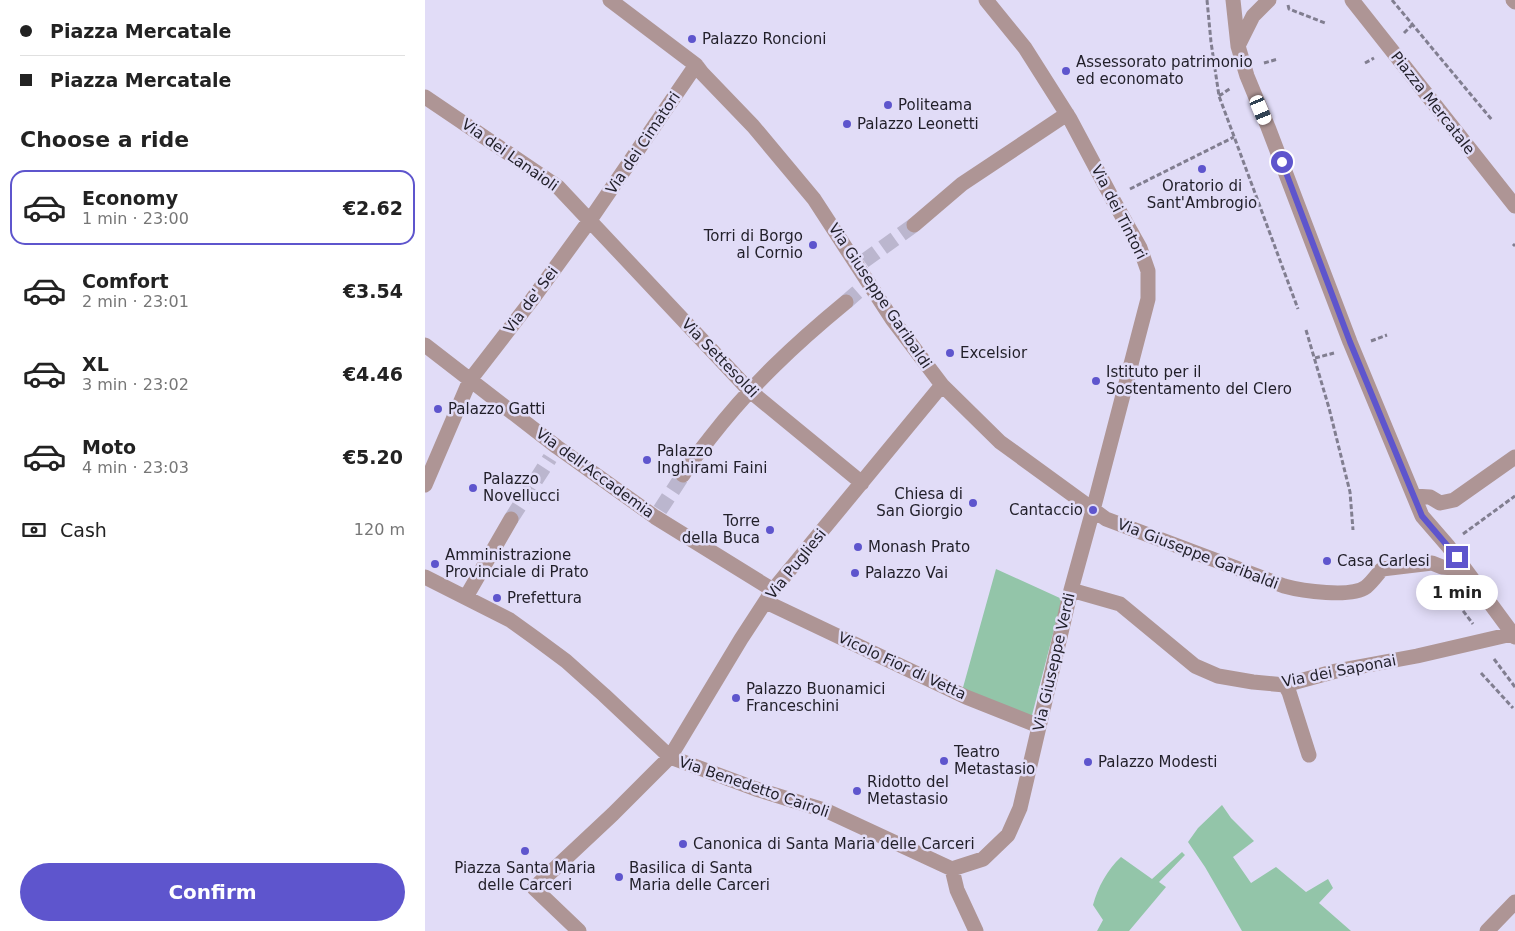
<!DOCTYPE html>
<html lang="en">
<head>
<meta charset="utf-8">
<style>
  :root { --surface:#fff; --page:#f2f2f2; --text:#222; --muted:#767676; --line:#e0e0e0; --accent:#5e55cd }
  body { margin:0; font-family:"DejaVu Sans",sans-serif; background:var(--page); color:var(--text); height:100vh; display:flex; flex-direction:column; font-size:19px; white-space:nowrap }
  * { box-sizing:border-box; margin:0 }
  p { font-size:16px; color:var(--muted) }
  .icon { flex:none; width:28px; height:28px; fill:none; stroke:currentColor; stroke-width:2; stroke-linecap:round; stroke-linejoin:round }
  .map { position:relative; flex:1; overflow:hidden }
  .side { display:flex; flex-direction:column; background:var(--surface); width:425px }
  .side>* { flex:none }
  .top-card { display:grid; align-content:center; height:110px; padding:0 20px; background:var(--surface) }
  .end { position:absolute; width:22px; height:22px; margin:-11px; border:6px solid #5e55cd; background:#fff; box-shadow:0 0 0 2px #fff }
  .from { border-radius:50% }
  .bubble { position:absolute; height:35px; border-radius:18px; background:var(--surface); box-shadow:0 2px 12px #0003; font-size:16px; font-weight:700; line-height:35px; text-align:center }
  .car { position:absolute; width:15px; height:30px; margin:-15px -8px; border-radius:6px; box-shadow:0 0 4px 1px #0007; background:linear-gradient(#fff 24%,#345 0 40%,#fff 0 76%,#345 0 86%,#fff 0) }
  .top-card b { display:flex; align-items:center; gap:18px; height:48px; font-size:19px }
  .top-card b+b { border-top:1px solid var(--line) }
  .top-card i { width:12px; height:12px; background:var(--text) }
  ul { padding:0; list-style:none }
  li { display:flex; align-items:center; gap:15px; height:75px; margin:0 10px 8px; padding:0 10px; border:2px solid transparent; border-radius:15px }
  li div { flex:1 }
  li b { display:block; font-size:19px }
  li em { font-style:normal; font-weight:700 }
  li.current { border-color:var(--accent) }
  li>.icon { width:45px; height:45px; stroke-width:1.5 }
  h2 { padding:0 20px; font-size:22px; line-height:60px }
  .pay { display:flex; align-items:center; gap:12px; height:55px; padding:0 20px; font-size:19px }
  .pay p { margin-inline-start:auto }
  .action { display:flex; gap:10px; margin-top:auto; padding:10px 20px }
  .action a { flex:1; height:58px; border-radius:30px; background:var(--accent); color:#fff; font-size:20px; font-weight:700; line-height:58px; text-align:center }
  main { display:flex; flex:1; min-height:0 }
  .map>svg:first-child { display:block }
  .green { fill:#93c5a9 }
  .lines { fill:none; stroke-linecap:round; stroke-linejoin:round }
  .minor-tunnel { stroke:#bbb6ce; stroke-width:15; stroke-dasharray:15 8; stroke-linecap:butt }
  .path { stroke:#817e90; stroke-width:3; stroke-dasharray:5 2.5; stroke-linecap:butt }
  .minor { stroke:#ae9595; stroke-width:15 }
  .route { stroke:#5e55cd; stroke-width:6 }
  .poi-dot { fill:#5e55cd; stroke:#e1dcf7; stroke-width:2 }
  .labels { text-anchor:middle; stroke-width:5; stroke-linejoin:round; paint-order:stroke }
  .poi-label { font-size:15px; fill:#211f29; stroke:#e1dcf7; text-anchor:start }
  .street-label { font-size:15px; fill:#211f29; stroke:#e1dcf7 }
</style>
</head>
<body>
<main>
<section class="side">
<div class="top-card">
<b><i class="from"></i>Piazza Mercatale</b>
<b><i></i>Piazza Mercatale</b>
</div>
<h2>Choose a ride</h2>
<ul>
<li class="current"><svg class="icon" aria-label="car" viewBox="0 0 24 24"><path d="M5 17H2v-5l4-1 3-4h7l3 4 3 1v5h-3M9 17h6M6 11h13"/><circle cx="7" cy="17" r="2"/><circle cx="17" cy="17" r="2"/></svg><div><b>Economy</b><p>1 min · 23:00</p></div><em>€2.62</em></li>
<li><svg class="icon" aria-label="car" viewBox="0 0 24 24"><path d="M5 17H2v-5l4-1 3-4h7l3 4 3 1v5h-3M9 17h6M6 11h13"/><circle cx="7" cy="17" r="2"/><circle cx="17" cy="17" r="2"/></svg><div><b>Comfort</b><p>2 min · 23:01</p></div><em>€3.54</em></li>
<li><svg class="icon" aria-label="car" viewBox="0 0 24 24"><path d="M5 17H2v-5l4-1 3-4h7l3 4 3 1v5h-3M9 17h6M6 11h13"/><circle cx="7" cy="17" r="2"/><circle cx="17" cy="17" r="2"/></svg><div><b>XL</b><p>3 min · 23:02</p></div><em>€4.46</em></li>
<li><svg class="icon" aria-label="car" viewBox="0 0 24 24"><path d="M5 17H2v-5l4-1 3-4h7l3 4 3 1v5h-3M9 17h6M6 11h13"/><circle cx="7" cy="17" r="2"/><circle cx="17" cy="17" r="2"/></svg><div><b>Moto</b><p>4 min · 23:03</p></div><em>€5.20</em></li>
</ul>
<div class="pay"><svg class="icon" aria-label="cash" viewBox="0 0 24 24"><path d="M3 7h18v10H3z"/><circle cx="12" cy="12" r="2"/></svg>Cash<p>120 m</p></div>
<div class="action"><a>Confirm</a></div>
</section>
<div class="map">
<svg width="1090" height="931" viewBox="0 0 1090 931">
  <rect width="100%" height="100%" fill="#e1dcf7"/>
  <!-- green -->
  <path class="green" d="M571,569l66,30 -32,124 -68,-32z
    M797,805l9,13 23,23 -21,16 18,26 25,-16 30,25 22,-13 5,9 -14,15 32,28h-109l-37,-64 -17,-25 10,-14z
    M757,852l3,3 -26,27 7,5 -37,44h-32l6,-11 -10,-15c5,-18 14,-35 28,-48l31,22z"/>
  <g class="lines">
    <!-- minor-tunnel -->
    <path class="minor-tunnel" d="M439,261l50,-36
      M421,302l16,-14
      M235,510l23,-35
      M86,519l39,-61"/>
    <!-- path -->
    <path class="path" d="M782,0l4,42 8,54 79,213
      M967,0l100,120
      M863,5l1,4 36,14
      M979,33l8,-8
      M839,63l14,-4
      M940,63l9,-5
      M794,96l12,-8
      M705,189l104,-52
      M1088,246l2,-2
      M881,330l23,78 21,84 3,38
      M946,341l16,-6
      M890,358l19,-5
      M1038,534l52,-38
      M1020,587l28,37
      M1069,659l21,28
      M1056,673l32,35"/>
    <!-- minor -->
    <path class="minor" d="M185,0l86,65 6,8 51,53 61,73 78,120 50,66 58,57 106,77 178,67c18,5 67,12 82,1 6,-5 11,-12 16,-18l50,-6 10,4 23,2
      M808,0l5,46 9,30 21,51 82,215 72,174 26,30 67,91
      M927,0l163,206
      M1088,0l2,2
      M813,46l15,-30 16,-16
      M0,97l133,90 192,204 112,92
      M489,225l48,-41 105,-70
      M0,345l132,102 98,70 118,73
      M258,475c7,-13 18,-25 27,-37 41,-53 85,-94 136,-136
      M0,485l45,-105 61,-79 59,-81 106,-155
      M989,496l16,1 10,6 14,-3 61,-43
      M0,577l85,43 25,18 31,23 38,34 66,62 86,32 71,22 125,58
      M646,590l49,14 75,62 23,10 35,6 32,3 51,-14 81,-15 95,-22
      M41,597l45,-78
      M341,602l200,95 73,29
      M860,685l4,7 20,63
      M527,869l31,-10 25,-24 12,-27 51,-218 22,-80 55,-211v-28l-8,-23 -28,-50 -42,-79 -45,-71 -39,-48
      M527,869l5,21 19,41
      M154,931l-45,-43 79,-74 57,-57 71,-118 32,-49 169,-205
      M1062,931l28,-29"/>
  </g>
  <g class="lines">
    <!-- route -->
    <path class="route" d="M857,162l68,180 72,174 35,41"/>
  </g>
  <!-- markers -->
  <g class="poi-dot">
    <circle cx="267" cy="39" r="5"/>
    <circle cx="641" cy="71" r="5"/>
    <circle cx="463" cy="105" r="5"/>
    <circle cx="422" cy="124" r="5"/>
    <circle cx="777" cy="169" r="5"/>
    <circle cx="388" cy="245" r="5"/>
    <circle cx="525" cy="353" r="5"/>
    <circle cx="671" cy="381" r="5"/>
    <circle cx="13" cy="409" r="5"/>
    <circle cx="222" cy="460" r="5"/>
    <circle cx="48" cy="488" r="5"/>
    <circle cx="548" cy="503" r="5"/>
    <circle cx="668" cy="510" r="5"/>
    <circle cx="345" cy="530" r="5"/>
    <circle cx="433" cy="547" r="5"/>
    <circle cx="902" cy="561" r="5"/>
    <circle cx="10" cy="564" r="5"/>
    <circle cx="430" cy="573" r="5"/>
    <circle cx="72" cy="598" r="5"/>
    <circle cx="311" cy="698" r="5"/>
    <circle cx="519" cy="761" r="5"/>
    <circle cx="663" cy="762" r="5"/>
    <circle cx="432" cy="791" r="5"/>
    <circle cx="258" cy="844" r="5"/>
    <circle cx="100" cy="851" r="5"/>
    <circle cx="194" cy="877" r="5"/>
  </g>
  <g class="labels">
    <!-- poi labels -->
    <g class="poi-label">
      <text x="277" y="44">Palazzo Roncioni</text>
      <text x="651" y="67">Assessorato patrimonio<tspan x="651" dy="17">ed economato</tspan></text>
      <text x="473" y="110">Politeama</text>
      <text x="432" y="129">Palazzo Leonetti</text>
      <text x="777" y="191" text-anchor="middle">Oratorio di<tspan x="777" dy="17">Sant'Ambrogio</tspan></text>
      <text x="378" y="241" text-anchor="end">Torri di Borgo<tspan x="378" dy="17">al Cornio</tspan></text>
      <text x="535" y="358">Excelsior</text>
      <text x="681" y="377">Istituto per il<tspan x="681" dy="17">Sostentamento del Clero</tspan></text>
      <text x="23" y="414">Palazzo Gatti</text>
      <text x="232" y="456">Palazzo<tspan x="232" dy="17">Inghirami Faini</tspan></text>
      <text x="58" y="484">Palazzo<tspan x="58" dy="17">Novellucci</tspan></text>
      <text x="538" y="499" text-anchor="end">Chiesa di<tspan x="538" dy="17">San Giorgio</tspan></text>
      <text x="658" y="515" text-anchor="end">Cantaccio</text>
      <text x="335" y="526" text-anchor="end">Torre<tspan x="335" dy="17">della Buca</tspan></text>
      <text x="443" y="552">Monash Prato</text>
      <text x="20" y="560">Amministrazione<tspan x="20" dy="17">Provinciale di Prato</tspan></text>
      <text x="912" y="566">Casa Carlesi</text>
      <text x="440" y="578">Palazzo Vai</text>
      <text x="82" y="603">Prefettura</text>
      <text x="321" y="694">Palazzo Buonamici<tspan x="321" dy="17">Franceschini</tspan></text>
      <text x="529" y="757">Teatro<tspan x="529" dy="17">Metastasio</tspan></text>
      <text x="673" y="767">Palazzo Modesti</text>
      <text x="442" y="787">Ridotto del<tspan x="442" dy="17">Metastasio</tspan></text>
      <text x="268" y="849">Canonica di Santa Maria delle Carceri</text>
      <text x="100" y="873" text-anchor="middle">Piazza Santa Maria<tspan x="100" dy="17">delle Carceri</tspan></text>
      <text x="204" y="873">Basilica di Santa<tspan x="204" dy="17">Maria delle Carceri</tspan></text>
    </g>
    <!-- street labels -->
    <g class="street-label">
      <text transform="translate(1008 103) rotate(52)" y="5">Piazza Mercatale</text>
      <text transform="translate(218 143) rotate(-56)" y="5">Via dei Cimatori</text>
      <text transform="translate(85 155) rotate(35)" y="5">Via dei Lanaioli</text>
      <text transform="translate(694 212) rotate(63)" y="5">Via dei Tintori</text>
      <text transform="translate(455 296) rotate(56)" y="5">Via Giuseppe Garibaldi</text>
      <text transform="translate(106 300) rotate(-53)" y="5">Via de' Sei</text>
      <text transform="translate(295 358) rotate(46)" y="5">Via Settesoldi</text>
      <text transform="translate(170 473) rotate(36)" y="5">Via dell'Accademia</text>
      <text transform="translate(773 554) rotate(21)" y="5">Via Giuseppe Garibaldi</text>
      <text transform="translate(371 564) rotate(-51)" y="5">Via Pugliesi</text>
      <text transform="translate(629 662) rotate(-77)" y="5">Via Giuseppe Verdi</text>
      <text transform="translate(477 666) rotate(25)" y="5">Vicolo Fior di Vetta</text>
      <text transform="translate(914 671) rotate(-11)" y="5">Via dei Saponai</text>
      <text transform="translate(329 787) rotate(19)" y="5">Via Benedetto Cairoli</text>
    </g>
  </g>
</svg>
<i class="end from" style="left:857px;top:162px"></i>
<i class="end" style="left:1032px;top:557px"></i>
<div class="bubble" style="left:991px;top:575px;width:82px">1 min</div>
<i class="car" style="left:836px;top:110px;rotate:157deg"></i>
</div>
</main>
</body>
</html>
